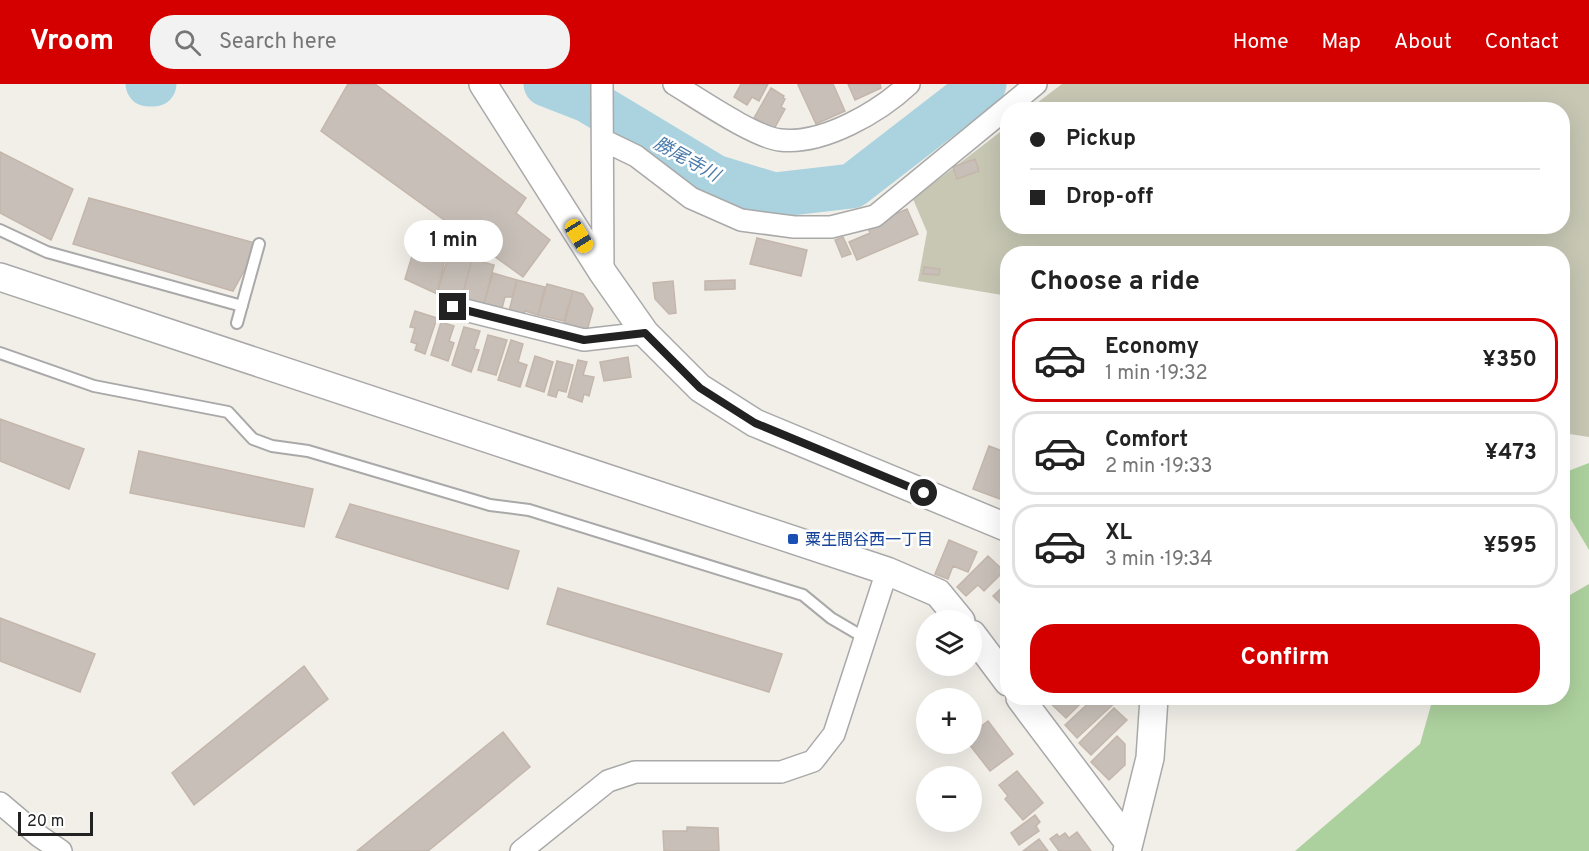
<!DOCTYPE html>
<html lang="en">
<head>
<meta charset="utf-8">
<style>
  :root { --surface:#fff; --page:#f2f2f2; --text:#222; --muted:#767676; --line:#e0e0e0; --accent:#d40000 }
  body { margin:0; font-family:Overpass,"Noto Sans JP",sans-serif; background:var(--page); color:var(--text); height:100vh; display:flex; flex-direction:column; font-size:22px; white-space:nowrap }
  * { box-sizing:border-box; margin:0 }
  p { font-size:20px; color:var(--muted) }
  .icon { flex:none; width:33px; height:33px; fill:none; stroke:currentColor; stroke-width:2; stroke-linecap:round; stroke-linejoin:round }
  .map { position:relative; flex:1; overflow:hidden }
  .sheet { position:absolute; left:1000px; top:162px; width:570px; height:459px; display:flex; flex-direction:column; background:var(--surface); border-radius:24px; box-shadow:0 6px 24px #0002 }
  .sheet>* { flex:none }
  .top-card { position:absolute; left:1000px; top:18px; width:570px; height:132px; border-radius:24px; box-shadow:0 6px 24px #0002; display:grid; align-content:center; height:132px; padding:0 30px; background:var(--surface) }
  .fabs { position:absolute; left:916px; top:526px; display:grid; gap:12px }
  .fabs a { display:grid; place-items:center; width:66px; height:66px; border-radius:50%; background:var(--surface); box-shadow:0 6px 24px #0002; font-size:30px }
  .scale { position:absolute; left:18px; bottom:15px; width:75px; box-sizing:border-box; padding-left:6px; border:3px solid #222; border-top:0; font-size:16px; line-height:21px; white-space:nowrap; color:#222; -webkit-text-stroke:4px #fff; paint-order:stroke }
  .end { position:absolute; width:27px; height:27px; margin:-14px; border:8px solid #222; background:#fff; box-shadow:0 0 0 3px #fff }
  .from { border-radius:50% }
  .bubble { position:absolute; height:42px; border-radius:21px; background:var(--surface); box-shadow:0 6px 24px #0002; font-size:20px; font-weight:700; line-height:42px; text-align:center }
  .car { position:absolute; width:18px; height:36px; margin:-18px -9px; border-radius:8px; box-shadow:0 0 4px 2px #0007; background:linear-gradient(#f5c518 24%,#345 0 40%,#f5c518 0 76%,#345 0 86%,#f5c518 0) }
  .top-card b { display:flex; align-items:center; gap:21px; height:57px; font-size:22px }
  .top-card b+b { border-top:2px solid var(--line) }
  .top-card i { width:15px; height:15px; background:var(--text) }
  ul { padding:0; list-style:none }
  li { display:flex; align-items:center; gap:18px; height:84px; margin:0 12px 9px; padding:0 18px; border:3px solid var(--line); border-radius:24px }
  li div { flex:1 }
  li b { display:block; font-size:22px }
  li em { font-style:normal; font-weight:700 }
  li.selected { border-color:var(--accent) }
  li>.icon { width:54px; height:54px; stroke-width:1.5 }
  h2 { padding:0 30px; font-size:27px; line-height:72px }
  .primary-button { display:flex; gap:12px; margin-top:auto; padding:12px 30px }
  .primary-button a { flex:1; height:69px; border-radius:24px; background:var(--accent); color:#fff; font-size:24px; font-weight:700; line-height:69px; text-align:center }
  header { display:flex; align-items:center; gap:36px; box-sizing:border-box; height:84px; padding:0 30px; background:var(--accent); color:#fff }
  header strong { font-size:28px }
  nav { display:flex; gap:33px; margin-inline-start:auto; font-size:21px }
  .search { width:420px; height:54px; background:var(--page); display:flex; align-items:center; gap:15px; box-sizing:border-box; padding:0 21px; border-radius:24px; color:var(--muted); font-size:22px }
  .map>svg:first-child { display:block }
  .construction { fill:#c7c7b4 }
  .forest { fill:#add19e }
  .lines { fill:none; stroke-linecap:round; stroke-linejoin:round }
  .river { stroke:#aad3df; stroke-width:45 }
  .building { fill:#c7bfb8; stroke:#c4b6ab; stroke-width:1.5 }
  .service-casing { stroke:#a9a9a9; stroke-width:14 }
  .minor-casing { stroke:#a9a9a9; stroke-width:24 }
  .tertiary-casing { stroke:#a9a9a9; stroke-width:30 }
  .service { stroke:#fff; stroke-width:10 }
  .minor { stroke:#fff; stroke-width:21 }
  .tertiary { stroke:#fff; stroke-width:27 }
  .route { stroke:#222; stroke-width:8 }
  .transit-dot { fill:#1a4fb4; stroke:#fff; stroke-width:2 }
  .labels { text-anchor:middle; stroke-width:5; stroke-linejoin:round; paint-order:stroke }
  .transit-label { font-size:16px; fill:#164399; stroke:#fff; text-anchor:start }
  .water-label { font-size:18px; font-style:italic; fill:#4a7aab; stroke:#fff }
</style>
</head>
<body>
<header>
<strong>Vroom</strong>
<div class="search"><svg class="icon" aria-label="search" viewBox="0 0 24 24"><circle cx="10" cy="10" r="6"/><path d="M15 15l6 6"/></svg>Search here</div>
<nav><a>Home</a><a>Map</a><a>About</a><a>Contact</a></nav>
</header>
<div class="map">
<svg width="1589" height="767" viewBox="0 0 1589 767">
  <rect width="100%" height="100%" fill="#f2efe9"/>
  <!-- construction -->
  <path class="construction" d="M1062,0h527v353l-26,-4v-179h-555v42l-90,-15 9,-49 -14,-33 95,-73v100h555v-116l-534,-1z"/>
  <!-- forest -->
  <path class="forest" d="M1589,379v87l-26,-44v-33z
    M1589,500v267h-294l125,-107 13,-46h130v-99z"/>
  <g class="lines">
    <!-- river -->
    <path class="river" d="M148,0h6
      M546,0l41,16 128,77 59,18 78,-9 132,-102"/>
  </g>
  <!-- building -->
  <path class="building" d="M348,0h27l151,114 -10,15 34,27 -27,37 -202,-146z
    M741,0h27l-9,17 -7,-4 -5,8 -13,-8z
    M801,0h32l12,27 -29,13 -18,-39z
    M848,0h32l1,4 -26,12z
    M771,4l13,8 -1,2 2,1 -4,8 4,2 -11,20 -20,-11z
    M0,68l73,37 -22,51 -51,-27z
    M975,75l4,12 -22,8 -4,-12z
    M89,114l170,46 -26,47 -160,-47z
    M907,125l11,25 -61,26 -8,-18 21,-9 -3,-7z
    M419,149l30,8 -12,53 -32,-15z
    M843,153l8,17 -9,3 -7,-17z
    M757,154l50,12 -6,26 -51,-12z
    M449,169l23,6 -11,42 -24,-7z
    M472,175l22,6 -11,42 -22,-6z
    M924,183l16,2 -1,6 -16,-1z
    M493,189l24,7 -5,17h-7l-4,15 -18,-5z
    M517,196l28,7 -7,28 -13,-4 -2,8 -15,-4z
    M735,196v9l-30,1v-9z
    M673,197l3,32 -7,1 -14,-15 -2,-16z
    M547,200l26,7 -9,30 -26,-6z
    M573,207l10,3 10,15 -6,22 -23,-6z
    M415,227l22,7 -12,36 -10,-4 2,-6 -6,-2 4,-14 -5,-1z
    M441,238l13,4 -5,15 5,2 -6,18 -17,-6z
    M464,243l16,4 -6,18 5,1 -8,22 -19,-7z
    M488,251l19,5 -11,35 -18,-5z
    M511,256l12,4 -5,18 9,3 -7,22 -22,-7z
    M535,272l18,6 -9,30 -18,-6z
    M628,273l3,20 -27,4 -4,-19z
    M578,276l9,2 -4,13 11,2 -5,19 -5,-2 -2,8 -14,-5z
    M557,277l16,4 -7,27 -8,-2 -2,7 -8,-2z
    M0,335l84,30 -15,40 -69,-28z
    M989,362l19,7v49l-35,-13z
    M139,367l174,38 -9,38 -174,-34z
    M350,420l169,47 -11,38 -172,-52z
    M949,456l28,12 -9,20 -15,-6 -5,13 -13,-5z
    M988,472l16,15 -20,20 -6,-6 -12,11 -9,-9z
    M1008,498v29l-15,-15z
    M558,504l224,66 -13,38 -222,-68z
    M0,534l95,36 -15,38 -80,-31z
    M304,582l24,33 -134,106 -22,-32z
    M1047,614h39l-20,20 -20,-19z
    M1094,614h26l-43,40 -12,-13z
    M1114,624l13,12 -36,35 -12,-12z
    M988,637l25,33 -23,17 -21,-27h3v-11z
    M503,648l27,35 -102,84h-71z
    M1117,652l8,8v21l-16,15 -18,-18z
    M1017,687l26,32 -20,17 -18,-21 3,-3 -9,-11z
    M1035,731l5,7 -4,4 3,5 -20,14 -8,-12z
    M687,743l31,1 1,23h-55l-1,-20h24z
    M1077,748l14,19h-32l-9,-12 7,-5 2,3 6,-4 4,5z
    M1039,755l9,12h-25z"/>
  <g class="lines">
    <defs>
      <path id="service" d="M0,146l47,22 195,54
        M237,239l22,-79
        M0,269l94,33 134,26 25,27 19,7 36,5 182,54 39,5 274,85 28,23 34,20"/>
      <path id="minor" d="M602,0l1,189
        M674,0c25,15 80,53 106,56 43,5 99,-28 129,-56
        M603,56l33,16 55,42 50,22 53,7h37l44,-11 161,-132
        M453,223l131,33 61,-7
        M0,719l39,33 22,15
        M521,767l87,-70 27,-9h146l32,-11 21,-27 53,-163"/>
      <path id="tertiary" d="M483,0l120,189 42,60 55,55 55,35 253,105
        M0,193l887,294 51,22 23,28
        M972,550l36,48
        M1020,614l109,145
        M1127,767l23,-93 4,-60"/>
    </defs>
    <!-- service casing -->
    <use href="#service" class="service-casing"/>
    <!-- minor casing -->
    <use href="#minor" class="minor-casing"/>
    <!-- tertiary casing -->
    <use href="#tertiary" class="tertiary-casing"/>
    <!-- service -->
    <use href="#service" class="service"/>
    <!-- minor -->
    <use href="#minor" class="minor"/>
    <!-- tertiary -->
    <use href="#tertiary" class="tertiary"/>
  </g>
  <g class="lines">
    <!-- route -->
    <path class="route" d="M453,223l131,33 61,-7 55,55 55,35 169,70"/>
  </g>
  <!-- markers -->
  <rect class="transit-dot" x="787" y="449" width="12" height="12" rx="3"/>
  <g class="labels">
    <!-- transit labels -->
    <g class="transit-label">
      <text x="805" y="461">粟生間谷西一丁目</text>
    </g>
    <!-- water labels -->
    <g class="water-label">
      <text transform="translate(687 75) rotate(29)" y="6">勝尾寺川</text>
    </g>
  </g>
</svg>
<div class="fabs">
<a><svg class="icon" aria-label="layers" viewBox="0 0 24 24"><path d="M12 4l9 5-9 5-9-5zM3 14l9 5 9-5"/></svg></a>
<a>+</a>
<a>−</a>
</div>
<div class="scale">20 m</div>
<i class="end from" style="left:924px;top:409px"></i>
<i class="end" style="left:453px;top:223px"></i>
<div class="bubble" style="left:404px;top:136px;width:99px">1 min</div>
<i class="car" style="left:579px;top:152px;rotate:148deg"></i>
<div class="top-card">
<b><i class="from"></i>Pickup</b>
<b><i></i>Drop-off</b>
</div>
<section class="sheet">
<h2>Choose a ride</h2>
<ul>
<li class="selected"><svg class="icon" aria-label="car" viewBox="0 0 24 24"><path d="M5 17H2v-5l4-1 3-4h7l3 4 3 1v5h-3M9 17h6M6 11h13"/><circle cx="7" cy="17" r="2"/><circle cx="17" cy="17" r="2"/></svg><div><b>Economy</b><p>1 min · 19:32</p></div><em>¥350</em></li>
<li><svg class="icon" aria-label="car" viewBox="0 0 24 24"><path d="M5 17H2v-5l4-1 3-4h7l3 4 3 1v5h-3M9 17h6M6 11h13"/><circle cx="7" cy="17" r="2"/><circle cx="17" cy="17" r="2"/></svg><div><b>Comfort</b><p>2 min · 19:33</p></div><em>¥473</em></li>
<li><svg class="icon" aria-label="car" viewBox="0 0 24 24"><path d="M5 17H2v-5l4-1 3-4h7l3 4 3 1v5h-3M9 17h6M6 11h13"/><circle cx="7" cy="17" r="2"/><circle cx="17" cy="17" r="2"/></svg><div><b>XL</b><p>3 min · 19:34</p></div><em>¥595</em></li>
</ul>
<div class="primary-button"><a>Confirm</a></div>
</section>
</div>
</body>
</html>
